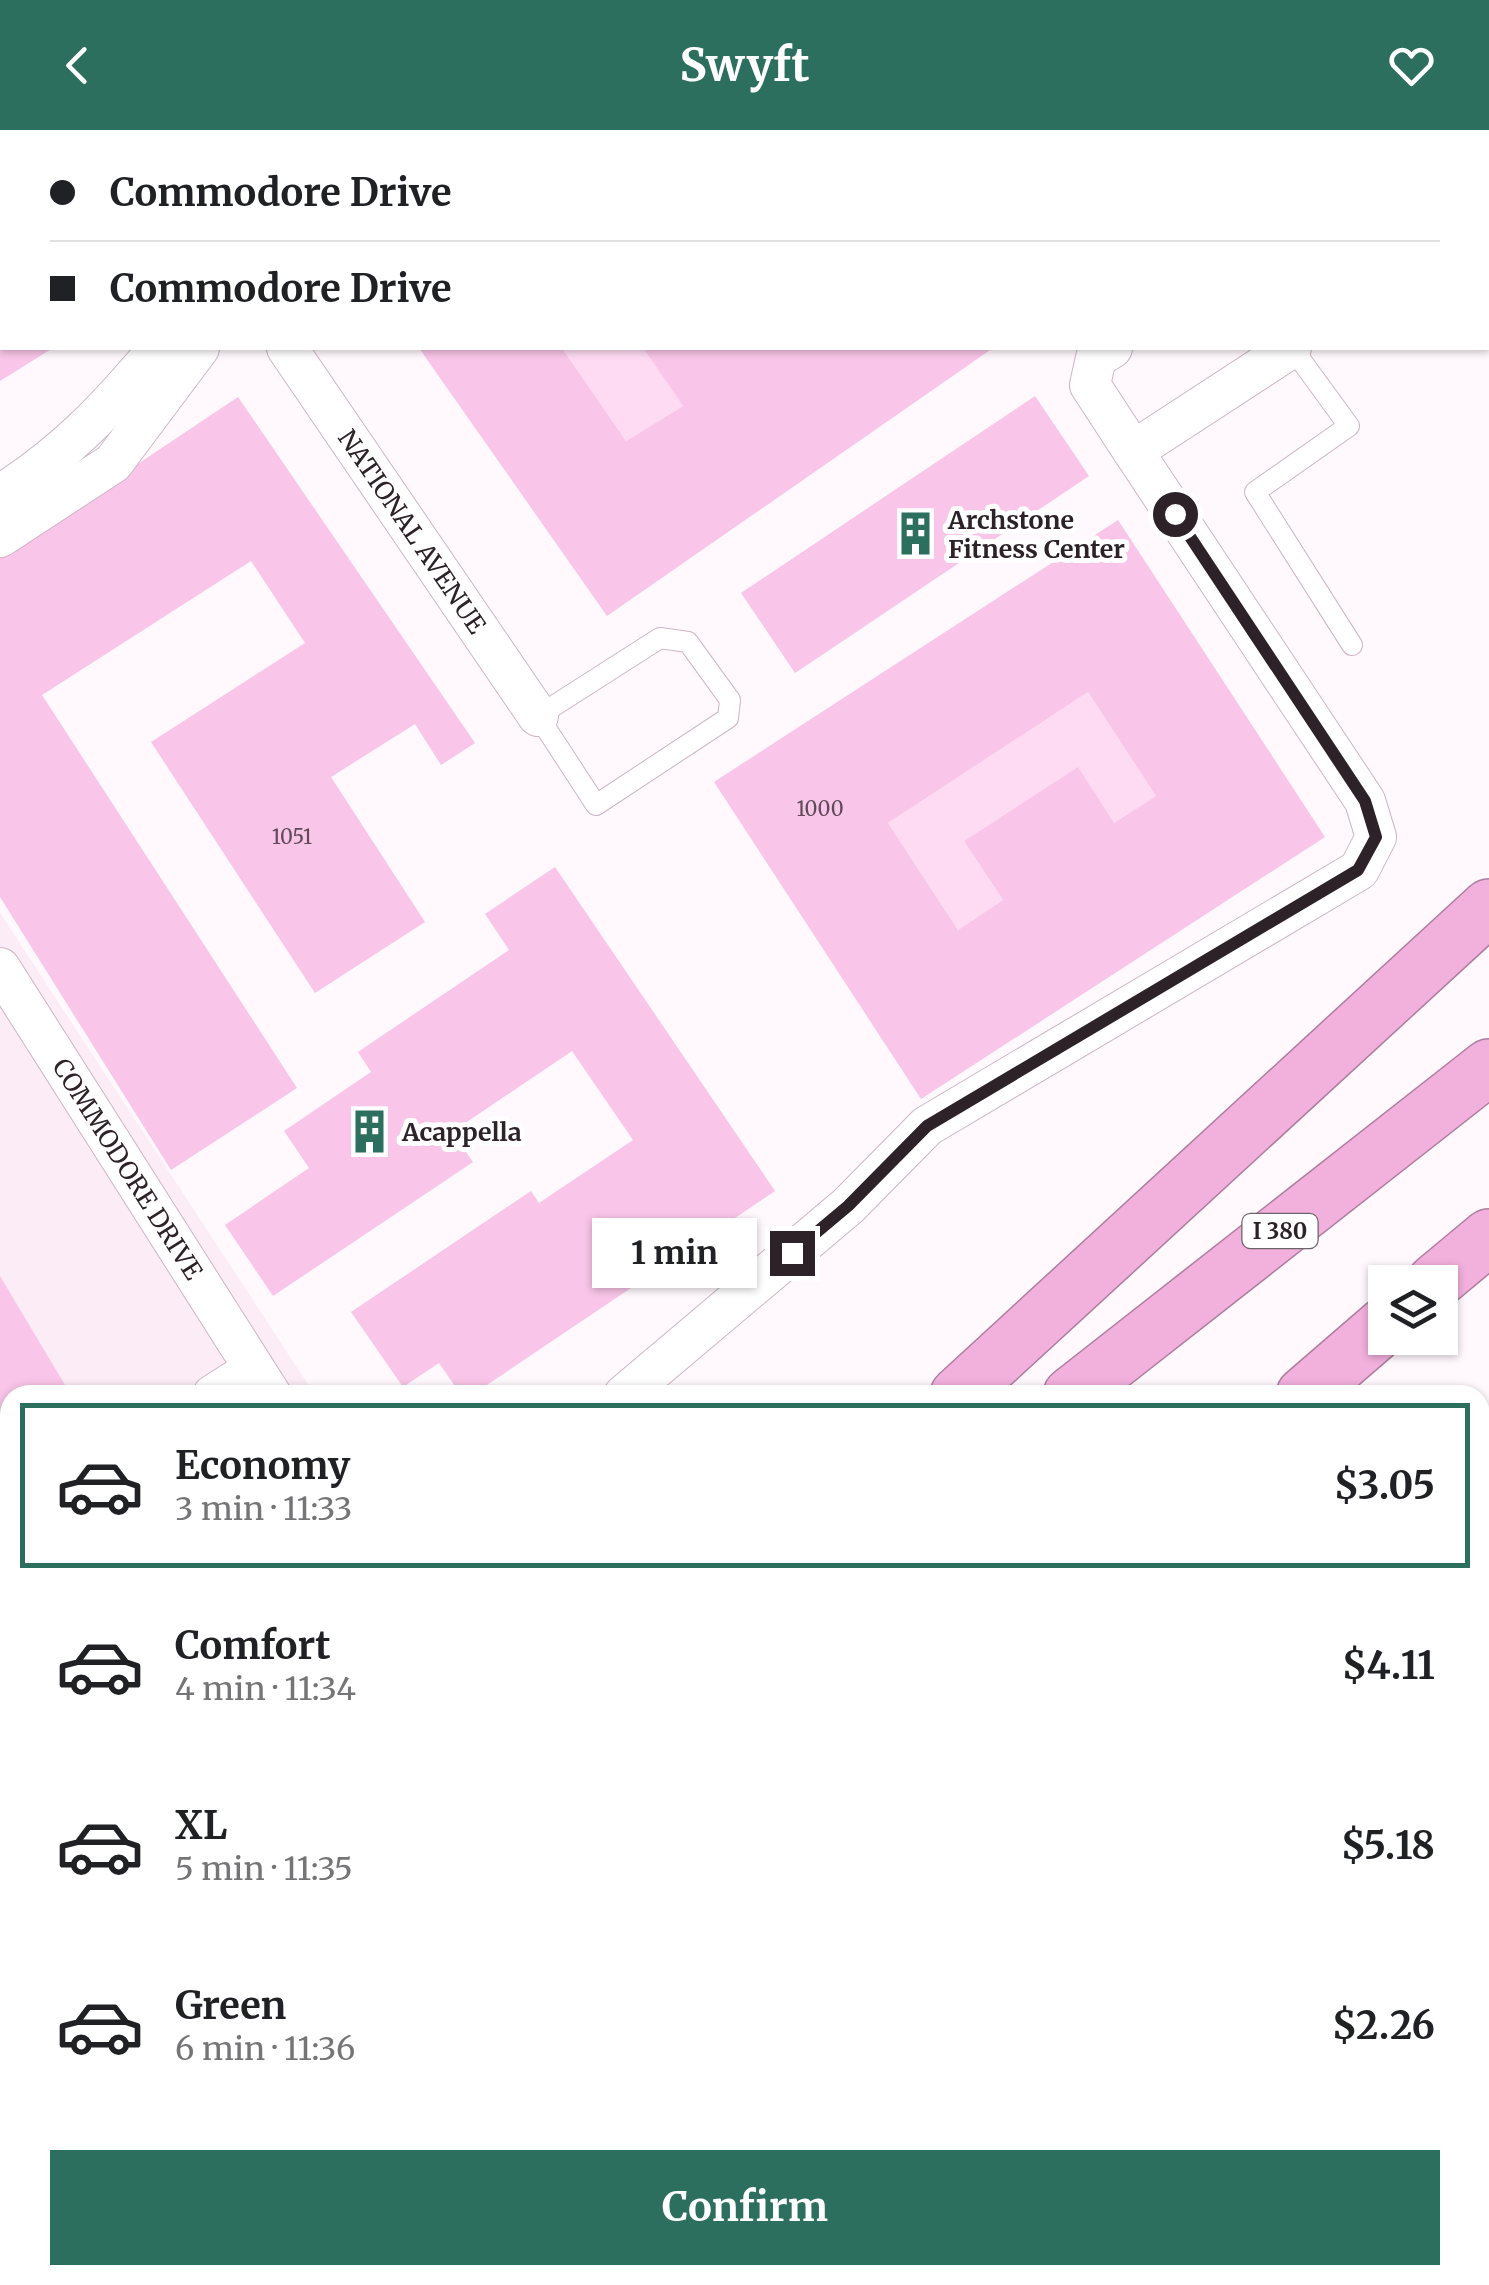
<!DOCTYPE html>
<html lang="en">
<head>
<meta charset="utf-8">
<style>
  :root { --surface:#fff; --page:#f6f6f6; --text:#202124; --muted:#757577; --line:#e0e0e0; --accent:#2d6f5f }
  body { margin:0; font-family:Merriweather,serif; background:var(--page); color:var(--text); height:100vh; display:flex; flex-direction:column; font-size:38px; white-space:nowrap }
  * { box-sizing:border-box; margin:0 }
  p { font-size:32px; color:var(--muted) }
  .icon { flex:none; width:55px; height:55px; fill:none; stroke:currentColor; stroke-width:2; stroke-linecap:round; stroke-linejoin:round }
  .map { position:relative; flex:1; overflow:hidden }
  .details { position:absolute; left:0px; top:1255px; width:1490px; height:900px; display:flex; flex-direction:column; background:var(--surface); border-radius:30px 30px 0 0; box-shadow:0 2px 8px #0004 }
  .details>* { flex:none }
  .top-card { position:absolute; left:0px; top:0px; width:1490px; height:220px; box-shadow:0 2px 8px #0004; display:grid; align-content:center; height:220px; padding:0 50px; background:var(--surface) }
  .tools { position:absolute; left:1368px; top:1135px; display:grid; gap:20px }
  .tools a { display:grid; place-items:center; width:90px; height:90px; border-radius:0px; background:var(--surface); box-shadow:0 2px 8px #0004; font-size:50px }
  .end { position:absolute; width:45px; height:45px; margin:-22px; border:12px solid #2c2228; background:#fff; box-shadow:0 0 0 5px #fff }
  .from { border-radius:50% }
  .bubble { position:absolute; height:70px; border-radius:0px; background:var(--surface); box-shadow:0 2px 8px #0004; font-size:32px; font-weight:700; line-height:70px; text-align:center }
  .top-card b { display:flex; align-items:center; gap:35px; height:95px; font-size:38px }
  .top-card b+b { border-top:2px solid var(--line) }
  .top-card i { width:25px; height:25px; background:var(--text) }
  ul { padding:18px 0 0; list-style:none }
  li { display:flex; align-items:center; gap:30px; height:165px; margin:0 20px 15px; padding:0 30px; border:5px solid transparent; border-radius:0px }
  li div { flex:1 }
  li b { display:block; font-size:38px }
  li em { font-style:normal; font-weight:700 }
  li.on { border-color:var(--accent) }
  li>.icon { width:90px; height:90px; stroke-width:1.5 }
  .cta { display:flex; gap:20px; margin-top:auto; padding:20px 50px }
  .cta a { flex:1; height:115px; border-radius:0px; background:var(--accent); color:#fff; font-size:40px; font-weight:700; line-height:115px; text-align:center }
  header { display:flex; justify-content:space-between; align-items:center; height:130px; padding:0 50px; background:var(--accent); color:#fff; font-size:45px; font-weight:700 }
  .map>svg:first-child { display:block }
  .built { fill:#fbecf6 }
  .green { fill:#ffdbf3 }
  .building { fill:#f9c5e8; fill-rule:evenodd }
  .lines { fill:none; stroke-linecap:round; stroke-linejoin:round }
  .service-casing { stroke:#cfb4c6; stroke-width:22 }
  .minor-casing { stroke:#cfb4c6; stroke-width:42 }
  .motorway-casing { stroke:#ad7e9e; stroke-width:58 }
  .service { stroke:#fff; stroke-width:20 }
  .minor { stroke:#fff; stroke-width:40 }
  .motorway { stroke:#f2b0dd; stroke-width:55 }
  .route { stroke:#2c2228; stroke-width:12 }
  .labels { text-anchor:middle; stroke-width:10; stroke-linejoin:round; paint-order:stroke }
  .number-label { font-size:20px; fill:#5f4b58 }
  .shield { fill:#fff; stroke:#6b6468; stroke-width:2.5 }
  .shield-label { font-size:22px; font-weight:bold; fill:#2c2228 }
  .poi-label { font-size:25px; font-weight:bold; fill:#2c2228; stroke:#fff; text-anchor:start }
  .street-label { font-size:25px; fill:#2c2228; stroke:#fff }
</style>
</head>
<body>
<header><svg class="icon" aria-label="back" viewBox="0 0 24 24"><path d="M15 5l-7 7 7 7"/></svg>Swyft<svg class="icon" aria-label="heart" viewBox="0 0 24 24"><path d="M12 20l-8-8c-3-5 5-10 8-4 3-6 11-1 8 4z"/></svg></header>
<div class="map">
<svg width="1489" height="2155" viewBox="0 0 1489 2155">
  <rect width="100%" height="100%" fill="#fff9fd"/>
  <!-- built -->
  <path class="built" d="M1198,0h291v110l-1,-108z
    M0,783l315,482h-305v551l-10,7z
    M1480,1548h9v607h-999l13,-10h977z"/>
  <!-- green -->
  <path class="green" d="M562,218h81l40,58 -57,35z
    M1088,562l68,104 -42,27 -37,-55 -113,73 39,59 -45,30 -70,-107z"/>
  <!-- building -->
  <path class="building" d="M0,218h53l-53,33z
    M419,218h143l64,93 57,-35 -40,-58h350l-386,268z
    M1035,266l54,80 -294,197 -54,-80z
    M238,267l237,346 -34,22 -26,-41 -84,53 94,145 -110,71 -164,-251 154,-99 -54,-82 -209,134 255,393 -126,82 -171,-273v-341z
    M1118,390l207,317 -404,262 -207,-317zM1088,562l68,104 -42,27 -36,-56 -114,74 39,59 -45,30 -70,-107z
    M555,737l220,324 -303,204h-11l-22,-32 -36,24 -52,-75 180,-121 8,12 94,-63 -61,-89 -120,81 21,30 -200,134 -48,-71 84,-57 -25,-37 87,-59 -13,-20 151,-102 -24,-36z
    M0,1146l71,119h-61v42l-10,6z"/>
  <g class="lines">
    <defs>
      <path id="service" d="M1292,218l57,78 -94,66 97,153
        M660,508l28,4 42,58 -2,18 -132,87 -58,-89z
        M145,2155l13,-10"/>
      <g id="minor">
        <path d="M167,0l2,2"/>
        <path d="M1145,0l2,2"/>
        <path d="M329,2l3,-2"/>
        <path d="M394,2l3,-2"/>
        <path id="s1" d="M287,218l251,368"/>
        <path d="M1112,218l-16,10 -6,27 43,66 158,-103"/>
        <path d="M0,365c67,-42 108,-87 159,-147"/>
        <path d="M0,407l113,-74 86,-115"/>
        <path id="s2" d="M0,838l271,427"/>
        <path d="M213,1265l41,-26"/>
        <path d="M624,1265l224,-189 79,-80 432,-256 17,-33 -11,-36 -232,-350"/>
        <path d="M0,1398l10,-7"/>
        <path d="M0,1551l10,-4"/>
        <path d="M1480,1887l9,14"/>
        <path d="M1480,2006l9,14"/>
        <path d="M1080,2155l2,-10"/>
      </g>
      <path id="motorway" d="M1435,1152l54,-45
        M958,1265l531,-488
        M1071,1265l418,-328
        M1304,1265l81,-70
        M1480,1398l9,-1
        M0,2104l10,-8
        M257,2155l12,-10
        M418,2155l15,-10"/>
    </defs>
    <!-- service casing -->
    <use href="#service" class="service-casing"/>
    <!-- minor casing -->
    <use href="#minor" class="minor-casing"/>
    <!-- motorway casing -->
    <use href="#motorway" class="motorway-casing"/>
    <!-- service -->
    <use href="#service" class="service"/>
    <!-- minor -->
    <use href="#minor" class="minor"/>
    <!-- motorway -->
    <use href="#motorway" class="motorway"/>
  </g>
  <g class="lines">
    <!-- route -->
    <path class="route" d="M792,1123l56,-47 79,-80 431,-256 18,-33 -11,-36 -190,-287"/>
  </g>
  <!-- icons -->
  <defs>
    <symbol id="building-bare" viewBox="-9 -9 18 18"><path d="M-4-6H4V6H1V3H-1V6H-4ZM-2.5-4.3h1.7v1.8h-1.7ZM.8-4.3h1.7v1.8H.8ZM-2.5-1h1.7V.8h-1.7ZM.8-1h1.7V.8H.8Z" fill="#2d6f5f" stroke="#fff" stroke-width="2.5" paint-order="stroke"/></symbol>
  </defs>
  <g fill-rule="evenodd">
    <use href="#building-bare" x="884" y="372" width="63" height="63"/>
    <use href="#building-bare" x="338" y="970" width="63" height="63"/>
  </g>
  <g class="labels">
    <!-- number labels -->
    <g class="number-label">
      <text x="820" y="686">1000</text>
      <text x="292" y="714">1051</text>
    </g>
    <!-- shield labels -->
    <rect class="shield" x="1242.5" y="1084" width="75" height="34" rx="8"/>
    <g class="shield-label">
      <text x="1280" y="1109">I 380</text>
    </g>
    <!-- poi labels -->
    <g class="poi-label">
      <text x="948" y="399">Archstone<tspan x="948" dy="29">Fitness Center</tspan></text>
      <text x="402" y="1011">Acappella</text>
    </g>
    <!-- street labels -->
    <g class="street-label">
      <text dy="9" stroke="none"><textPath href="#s1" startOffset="222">NATIONAL AVENUE</textPath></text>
      <text dy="9" stroke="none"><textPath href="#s2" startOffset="238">COMMODORE DRIVE</textPath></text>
    </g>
  </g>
</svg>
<div class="tools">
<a><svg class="icon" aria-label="layers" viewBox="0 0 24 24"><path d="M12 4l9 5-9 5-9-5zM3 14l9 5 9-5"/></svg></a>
</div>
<i class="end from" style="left:1175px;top:384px"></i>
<i class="end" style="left:792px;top:1123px"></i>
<div class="bubble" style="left:592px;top:1088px;width:165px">1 min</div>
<div class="top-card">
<b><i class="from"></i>Commodore Drive</b>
<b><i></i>Commodore Drive</b>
</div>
<section class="details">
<ul>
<li class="on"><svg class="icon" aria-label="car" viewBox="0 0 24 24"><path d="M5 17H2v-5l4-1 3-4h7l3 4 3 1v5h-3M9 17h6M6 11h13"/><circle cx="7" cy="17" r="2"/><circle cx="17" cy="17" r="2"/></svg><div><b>Economy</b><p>3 min · 11:33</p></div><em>$3.05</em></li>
<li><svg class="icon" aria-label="car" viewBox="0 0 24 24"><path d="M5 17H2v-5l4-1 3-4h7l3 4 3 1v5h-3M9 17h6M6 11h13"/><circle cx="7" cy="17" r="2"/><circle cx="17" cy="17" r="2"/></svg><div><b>Comfort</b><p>4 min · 11:34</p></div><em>$4.11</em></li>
<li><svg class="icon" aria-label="car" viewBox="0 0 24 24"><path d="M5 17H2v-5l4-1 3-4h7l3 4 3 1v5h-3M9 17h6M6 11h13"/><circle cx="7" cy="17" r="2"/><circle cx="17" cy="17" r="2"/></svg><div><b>XL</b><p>5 min · 11:35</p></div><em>$5.18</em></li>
<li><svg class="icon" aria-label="car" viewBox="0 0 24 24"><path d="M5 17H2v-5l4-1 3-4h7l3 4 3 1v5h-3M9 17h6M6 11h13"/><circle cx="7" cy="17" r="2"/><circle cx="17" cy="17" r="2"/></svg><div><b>Green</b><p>6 min · 11:36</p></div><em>$2.26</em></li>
</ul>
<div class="cta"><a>Confirm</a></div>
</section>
</div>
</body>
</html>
